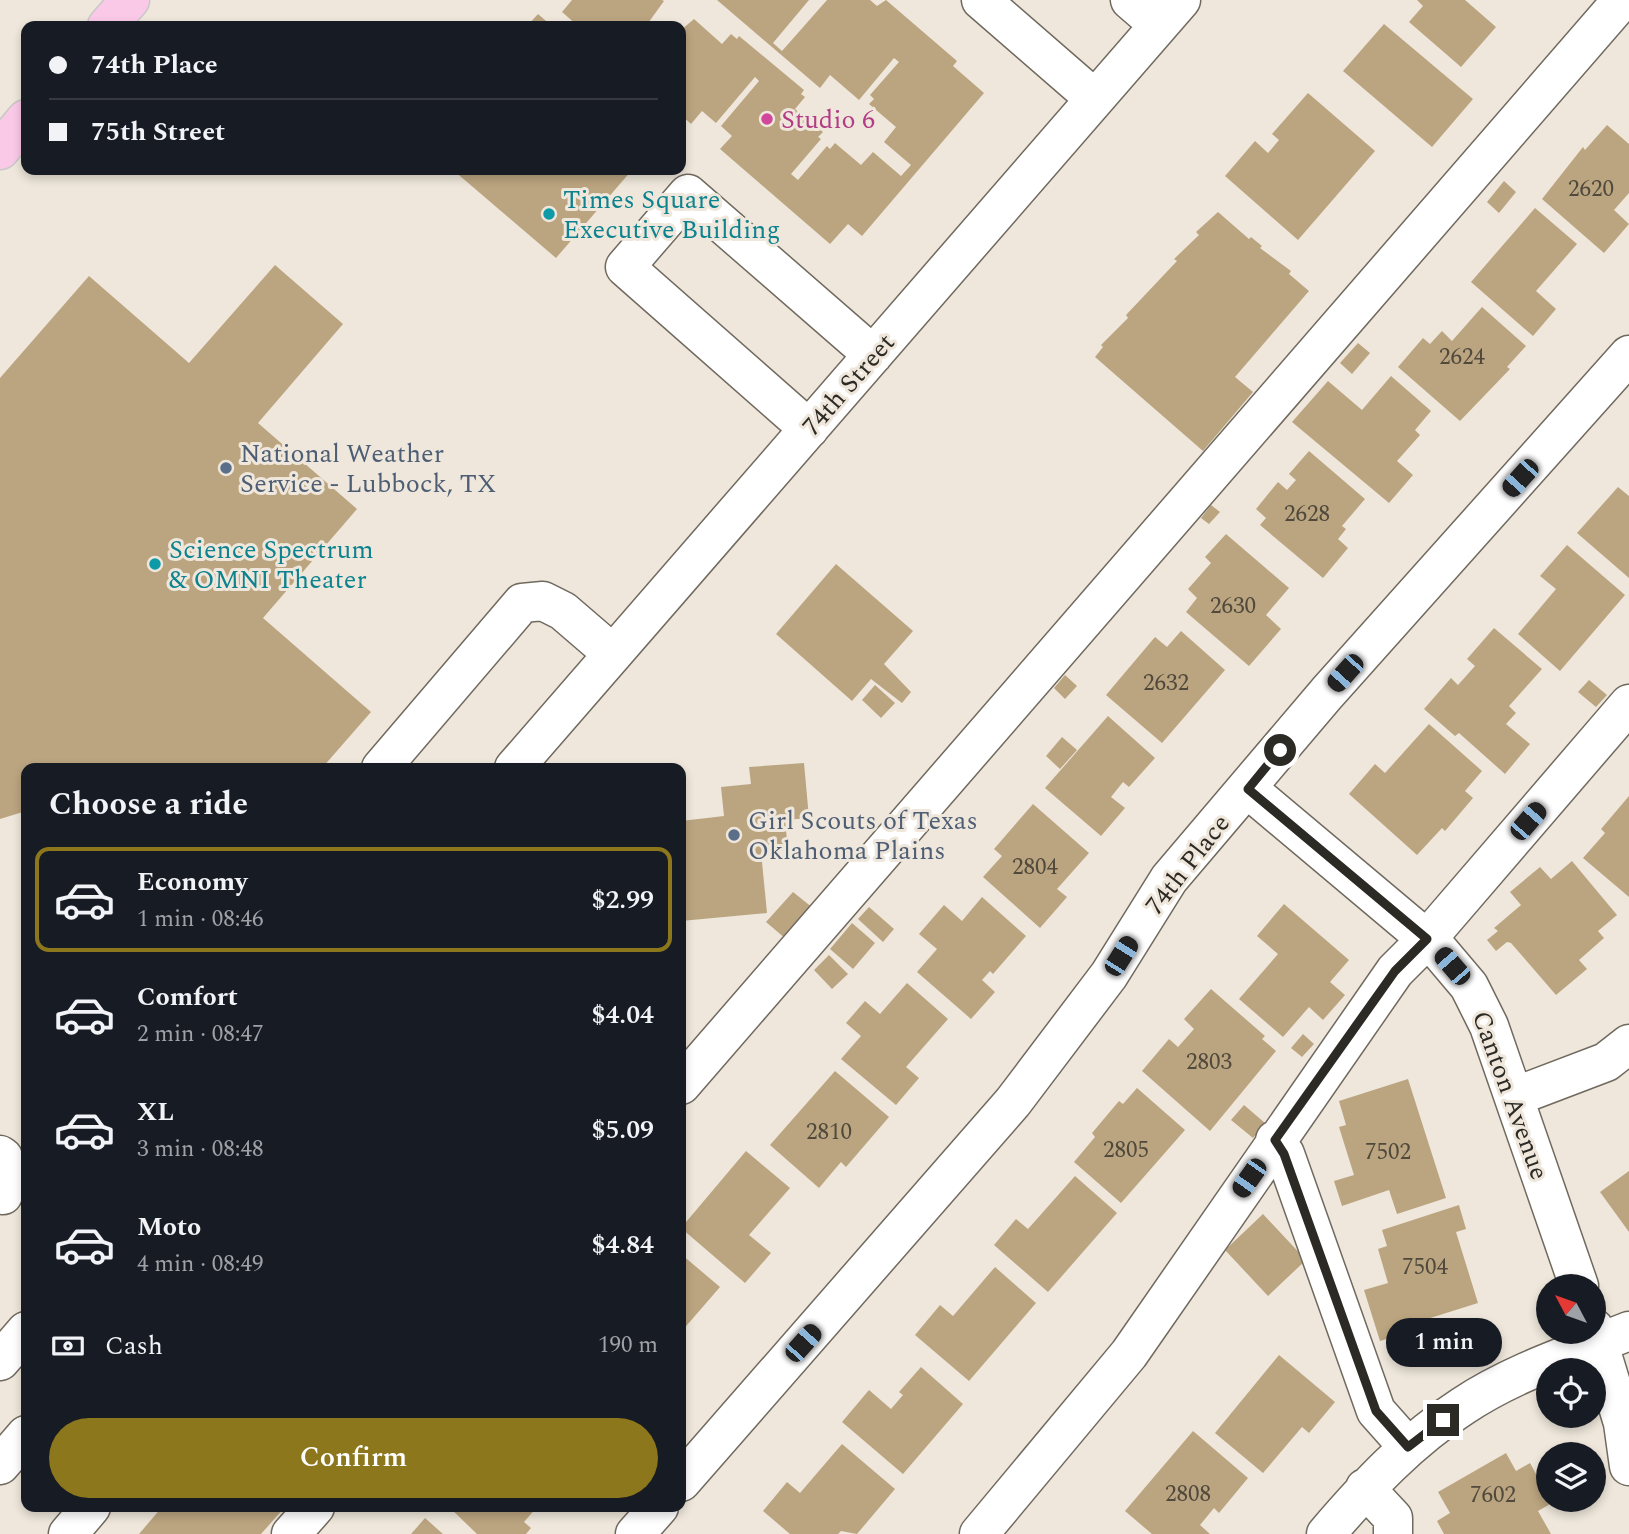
<!DOCTYPE html>
<html lang="en">
<head>
<meta charset="utf-8">
<style>
  :root { --surface:#171b24; --page:#242831; --text:#f1f3f6; --muted:#9ea1a6; --line:#363941; --accent:#8d771c }
  body { margin:0; font-family:Spectral,serif; background:var(--page); color:var(--text); height:100vh; display:flex; flex-direction:column; font-size:26px; white-space:nowrap }
  * { box-sizing:border-box; margin:0 }
  p { font-size:23px; color:var(--muted) }
  .icon { flex:none; width:38px; height:38px; fill:none; stroke:currentColor; stroke-width:2; stroke-linecap:round; stroke-linejoin:round }
  .map { position:relative; flex:1; overflow:hidden }
  .side { position:absolute; left:21px; top:763px; width:665px; height:749px; display:flex; flex-direction:column; background:var(--surface); border-radius:14px; box-shadow:0 4px 10px #0003 }
  .side>* { flex:none }
  .hud { position:absolute; left:21px; top:21px; width:665px; height:154px; border-radius:14px; box-shadow:0 4px 10px #0003; display:grid; align-content:center; height:154px; padding:0 28px; background:var(--surface) }
  .needle { width:46px; rotate:311deg }
  .controls { position:absolute; left:1536px; top:1274px; display:grid; gap:14px }
  .controls a { display:grid; place-items:center; width:70px; height:70px; border-radius:50%; background:var(--surface); box-shadow:0 4px 10px #0003; font-size:35px }
  .end { position:absolute; width:32px; height:32px; margin:-16px; border:9px solid #2c2a25; background:#fff; box-shadow:0 0 0 4px #fff }
  .from { border-radius:50% }
  .bubble { position:absolute; height:49px; border-radius:24px; background:var(--surface); box-shadow:0 4px 10px #0003; font-size:23px; font-weight:600; line-height:49px; text-align:center }
  .car { position:absolute; width:21px; height:42px; margin:-21px -10px; border-radius:9px; box-shadow:0 0 5px 2px #0007; background:linear-gradient(#222 24%,#8ab4d8 0 40%,#222 0 76%,#8ab4d8 0 86%,#222 0) }
  .hud b { display:flex; align-items:center; gap:24px; height:66px; font-size:26px }
  .hud b+b { border-top:2px solid var(--line) }
  .hud i { width:18px; height:18px; background:var(--text) }
  ul { padding:0; list-style:none }
  li { display:flex; align-items:center; gap:21px; height:105px; margin:0 14px 10px; padding:0 14px; border:4px solid transparent; border-radius:14px }
  li div { flex:1 }
  li b { display:block; font-size:26px }
  li em { font-style:normal; font-weight:600 }
  li.active { border-color:var(--accent) }
  li>.icon { width:63px; height:63px; stroke-width:1.5 }
  h2 { padding:0 28px; font-size:32px; line-height:84px }
  .pay { display:flex; align-items:center; gap:18px; height:77px; padding:0 28px; font-size:26px }
  .pay p { margin-inline-start:auto }
  .action { display:flex; gap:14px; margin-top:auto; padding:14px 28px }
  .action a { flex:1; height:80px; border-radius:42px; background:var(--accent); color:#fff; font-size:28px; font-weight:600; line-height:80px; text-align:center }
  .map>svg:first-child { display:block }
  .building { fill:#bba580 }
  .lines { fill:none; stroke-linecap:round; stroke-linejoin:round }
  .minor-casing { stroke:#70695e; stroke-width:41 }
  .major-casing { stroke:#c8c8c6; stroke-width:41 }
  .minor { stroke:#fff; stroke-width:38 }
  .major { stroke:#fbc9e8; stroke-width:38 }
  .route { stroke:#2c2a25; stroke-width:9 }
  .hotel-dot { fill:#d1479c; stroke:#efe7db; stroke-width:2.5 }
  .culture-dot { fill:#0f9aa8; stroke:#efe7db; stroke-width:2.5 }
  .service-dot { fill:#5c6f8a; stroke:#efe7db; stroke-width:2.5 }
  .labels { text-anchor:middle; stroke-width:6; stroke-linejoin:round; paint-order:stroke }
  .number-label { font-size:23px; fill:#50493c }
  .hotel-label { font-size:26px; fill:#b23c85; stroke:#efe7db; text-anchor:start }
  .culture-label { font-size:26px; fill:#0d838f; stroke:#efe7db; text-anchor:start }
  .street-label { font-size:26px; fill:#2c2a25; stroke:#efe7db }
  .service-label { font-size:26px; fill:#4e5e75; stroke:#efe7db; text-anchor:start }
</style>
</head>
<body>
<div class="map">
<svg width="1629" height="1534" viewBox="0 0 1629 1534">
  <rect width="100%" height="100%" fill="#efe7db"/>
  <!-- building -->
  <path class="building" d="M572,0h90l2,1 -18,25h-68l-16,-14z
    M717,0h92l-36,43 9,8 45,-51h43l7,6 9,-6 71,61 -4,5 31,27 -122,143 -14,-12 -18,20 -110,-95 12,-13 -11,-10 38,-45 -4,-4 -39,46 -14,-12 -11,13 -10,-9v-85l13,-11 28,25 9,-10 6,5 2,-3 65,54 -3,4 4,3 -10,12 28,23 -5,5 3,2 -30,35 7,6 29,-34 3,3 5,-6 26,22 12,-13 28,24 10,-11 -27,-23 12,-15 -27,-23 5,-5 -4,-4 29,-33 -5,-4 -35,42 -29,-25 -10,13z
    M1417,0h48l31,27 -35,40 -52,-45 14,-16z
    M538,14l14,12h-25z
    M1384,24l89,75 -41,48 -89,-76z
    M1308,93l67,58 -77,89 -73,-64 30,-35 13,12 11,-13 -7,-6z
    M1607,125l22,19v49l-15,17 15,14 -25,29 -62,-54 41,-52 2,3z
    M453,170h179l-76,88z
    M1504,181l12,11 -17,21 -12,-11z
    M1535,208l42,36 -41,47 20,18 -23,27 -62,-54z
    M1218,212l31,27 2,-2 11,9 -2,2 31,23 -2,3 20,17 -74,86 18,15 -50,59 -108,-94 8,-10 -2,-2 27,-27 -2,-3 51,-54 -3,-2 25,-24 -3,-3z
    M275,265l68,59 -85,99 99,86 -94,109 108,94 -49,56h-296v43l-26,8v-441l89,-102 100,87z
    M1482,307l44,39 -19,21 3,2 -50,52 -62,-54 25,-29 7,6 12,-13 10,10z
    M1358,343l12,10 -18,21 -12,-11z
    M1391,376l40,35 -16,19 5,5 -23,26 16,14 -24,28 -97,-81 36,-41 34,29z
    M1309,451l56,48 -23,27 4,3 -8,10 10,9 -25,30 -63,-53 6,-7 -10,-9 22,-27 9,8 9,-10 -7,-6z
    M1618,487l11,9v82l-52,-45z
    M1211,505l9,7 -11,12 -8,-6z
    M1226,534l63,54 -23,27 15,14 -32,37 -63,-54 11,-14 -9,-9 23,-26 -6,-6z
    M1567,545l58,50 -65,76 -42,-37 38,-45 -16,-13z
    M836,564l77,67 -29,33 27,28 -9,11 -31,-24 -19,22 -76,-67z
    M1494,628l48,41 -33,37 7,7 -10,11 24,20 -25,30 -46,-41 -4,3 -31,-27 27,-31 7,7 17,-19 -8,-7z
    M1181,631l44,39 -63,73 -56,-48 49,-58 12,10z
    M1065,675l12,11 -12,13 -11,-11z
    M1589,680l18,15 -11,12 -18,-15z
    M875,685l20,18 -14,15 -19,-18z
    M1108,716l47,42 -26,29 -6,-5 -12,15 14,11 -24,28 -56,-48z
    M1429,724l53,47 -17,20 8,7 -28,33 -3,-3 -25,27 -68,-61 26,-30 10,9z
    M1062,737l15,13 -17,19 -14,-13z
    M804,763l5,55 -24,2 3,30 -27,2 6,61 -86,8v-100l43,-5 -3,-29 30,-3 -2,-17z
    M1629,796v101l-46,-39 22,-25 -4,-4z
    M1033,804l56,49 -32,36 10,8 -27,31 -57,-51 19,-21 -8,-7z
    M1572,861l45,54 -19,16 6,7 -25,22 8,9 -31,26 -45,-52 -4,-1 -11,9 -9,-11 11,-9 -4,-3 27,-23 -11,-13 30,-25 11,12z
    M793,892l20,16 -27,31 -20,-17z
    M982,897l44,39 -33,38 -3,-3 -8,9 13,12 -24,27 -54,-47 20,-23 -18,-15 25,-29 18,16z
    M1284,904l65,56 -19,22 15,13 -22,25 -14,-13 -26,30 -44,-38 39,-45 -21,-18z
    M869,907l25,22 -11,13 -25,-23z
    M852,923l23,20 -22,26 -23,-20z
    M829,955l19,19 -16,15 -18,-19z
    M907,983l41,36 -42,48 13,11 -23,27 -55,-46 20,-23 -15,-13 19,-22 15,13z
    M1211,989l54,47 -3,3 14,12 -66,80 -68,-60 27,-32 9,8 16,-18 -10,-10z
    M1303,1034l11,10 -12,13 -11,-9z
    M835,1071l54,46 -43,50 -5,-5 -22,26 -49,-43z
    M1408,1079l38,119 -49,16 -8,-24 -47,16 -8,-25 20,-6 -15,-48 7,-2 -7,-24z
    M1137,1088l48,42 -64,73 -47,-41 21,-25 -3,-4 27,-32 4,3z
    M1244,1105l21,18 -12,15 -22,-18z
    M746,1151l44,37 -41,47 22,18 -26,30 -64,-55z
    M1629,1171v61l-29,-40z
    M1075,1176l42,37 -69,79 -54,-47 22,-26 12,10z
    M1459,1205l7,24 -10,3 22,71 -54,17 2,7 -46,14 -16,-51 24,-7 -10,-34 9,-3 -5,-16z
    M1263,1214l43,46 -38,36 -43,-46z
    M681,1254l39,33 -39,45z
    M995,1267l41,36 -67,78 -54,-46 25,-30 13,11z
    M1279,1355l56,47 -26,31 -7,-6 -39,46 -48,-40z
    M921,1367l42,37 -60,70 -61,-52 27,-32 22,19 12,-14 -4,-3z
    M1193,1431l55,47 -29,35 -5,-5 -14,17 10,9h-58l-27,-23z
    M842,1444l53,45 -38,45 -16,-3 -3,3h-48l-27,-23 24,-29 13,11z
    M1506,1453l10,18 14,-8 22,40 -14,8 13,23h-107l-7,-13 13,-8 -12,-21z
    M162,1507h123l-24,27h-122z
    M449,1507h88l-13,15 7,6 -5,6h-49z
    M425,1518l18,16h-32z"/>
  <g class="lines">
    <defs>
      <path id="minor" d="M981,0l114,99
        M1130,0l29,25
        M809,429l-184,-162 63,-73 185,161
        M381,768l141,-165 21,-2 20,10 50,43
        M514,768l667,-768
        M1248,789l188,158 33,39 20,40 90,260
        M681,1085l941,-1085
        M1514,1097l92,-35 23,-18
        M1275,1140l10,14 91,257 32,36
        M0,1155l3,2v38
        M1594,1328l29,95 6,43
        M0,1361l26,-30
        M0,1465l26,-30
        M681,1482l332,-380 96,-127 60,-96 158,-186 302,-338
        M1365,1488l28,30v16
        M68,1534l23,-27
        M291,1534l24,-27
        M635,1534l24,-27
        M979,1534l150,-180 266,-383 32,-32 202,-235
        M1326,1534c41,-48 84,-94 137,-128 49,-33 111,-53 166,-75"/>
      <path id="major" d="M107,26l23,-26
        M0,150l26,-31"/>
    </defs>
    <!-- minor casing -->
    <use href="#minor" class="minor-casing"/>
    <!-- major casing -->
    <use href="#major" class="major-casing"/>
    <!-- minor -->
    <use href="#minor" class="minor"/>
    <!-- major -->
    <use href="#major" class="major"/>
  </g>
  <g class="lines">
    <!-- route -->
    <path class="route" d="M1280,750l-32,39 179,150 -32,32 -120,169 9,14 92,257 32,36 35,-27"/>
  </g>
  <!-- markers -->
  <circle class="hotel-dot" cx="767" cy="119" r="7"/>
  <g class="culture-dot">
    <circle cx="549" cy="214" r="7"/>
    <circle cx="155" cy="564" r="7"/>
  </g>
  <g class="service-dot">
    <circle cx="226" cy="468" r="7"/>
    <circle cx="734" cy="835" r="7"/>
  </g>
  <g class="labels">
    <!-- number labels -->
    <g class="number-label">
      <text x="1591" y="196">2620</text>
      <text x="1462" y="364">2624</text>
      <text x="1307" y="521">2628</text>
      <text x="1233" y="613">2630</text>
      <text x="1166" y="690">2632</text>
      <text x="1035" y="874">2804</text>
      <text x="1209" y="1069">2803</text>
      <text x="829" y="1139">2810</text>
      <text x="1126" y="1157">2805</text>
      <text x="1388" y="1159">7502</text>
      <text x="1425" y="1274">7504</text>
      <text x="1188" y="1501">2808</text>
      <text x="1493" y="1502">7602</text>
    </g>
    <!-- hotel labels -->
    <g class="hotel-label">
      <text x="781" y="128">Studio 6</text>
    </g>
    <!-- culture labels -->
    <g class="culture-label">
      <text x="563" y="208">Times Square<tspan x="563" dy="30">Executive Building</tspan></text>
      <text x="169" y="558">Science Spectrum<tspan x="169" dy="30">&amp; OMNI Theater</tspan></text>
    </g>
    <!-- street labels -->
    <g class="street-label">
      <text transform="translate(848 384) rotate(-49)" y="9">74th Street</text>
      <text transform="translate(1187 864) rotate(-52)" y="9">74th Place</text>
      <text transform="translate(1511 1095) rotate(70)" y="9">Canton Avenue</text>
    </g>
    <!-- service labels -->
    <g class="service-label">
      <text x="240" y="462">National Weather<tspan x="240" dy="30">Service - Lubbock, TX</tspan></text>
      <text x="748" y="829">Girl Scouts of Texas<tspan x="748" dy="30">Oklahoma Plains</tspan></text>
    </g>
  </g>
</svg>
<div class="controls">
<a><svg class="needle" viewBox="-14 -14 28 28"><path d="M0-13l5 13h-10z" fill="#e53935"/><path d="M0 13l5-13h-10z" fill="#9ea1a6"/></svg></a>
<a><svg class="icon" aria-label="locate" viewBox="0 0 24 24"><circle cx="12" cy="12" r="6"/><path d="M12 2v4M12 18v4M2 12h4M18 12h4"/></svg></a>
<a><svg class="icon" aria-label="layers" viewBox="0 0 24 24"><path d="M12 4l9 5-9 5-9-5zM3 14l9 5 9-5"/></svg></a>
</div>
<i class="end from" style="left:1280px;top:750px"></i>
<i class="end" style="left:1443px;top:1420px"></i>
<div class="bubble" style="left:1386px;top:1318px;width:116px">1 min</div>
<i class="car" style="left:1520px;top:478px;rotate:222deg"></i>
<i class="car" style="left:1345px;top:673px;rotate:222deg"></i>
<i class="car" style="left:1528px;top:821px;rotate:41deg"></i>
<i class="car" style="left:1121px;top:956px;rotate:32deg"></i>
<i class="car" style="left:1452px;top:966px;rotate:319deg"></i>
<i class="car" style="left:1249px;top:1178px;rotate:215deg"></i>
<i class="car" style="left:803px;top:1343px;rotate:42deg"></i>
<div class="hud">
<b><i class="from"></i>74th Place</b>
<b><i></i>75th Street</b>
</div>
<section class="side">
<h2>Choose a ride</h2>
<ul>
<li class="active"><svg class="icon" aria-label="car" viewBox="0 0 24 24"><path d="M5 17H2v-5l4-1 3-4h7l3 4 3 1v5h-3M9 17h6M6 11h13"/><circle cx="7" cy="17" r="2"/><circle cx="17" cy="17" r="2"/></svg><div><b>Economy</b><p>1 min · 08:46</p></div><em>$2.99</em></li>
<li><svg class="icon" aria-label="car" viewBox="0 0 24 24"><path d="M5 17H2v-5l4-1 3-4h7l3 4 3 1v5h-3M9 17h6M6 11h13"/><circle cx="7" cy="17" r="2"/><circle cx="17" cy="17" r="2"/></svg><div><b>Comfort</b><p>2 min · 08:47</p></div><em>$4.04</em></li>
<li><svg class="icon" aria-label="car" viewBox="0 0 24 24"><path d="M5 17H2v-5l4-1 3-4h7l3 4 3 1v5h-3M9 17h6M6 11h13"/><circle cx="7" cy="17" r="2"/><circle cx="17" cy="17" r="2"/></svg><div><b>XL</b><p>3 min · 08:48</p></div><em>$5.09</em></li>
<li><svg class="icon" aria-label="car" viewBox="0 0 24 24"><path d="M5 17H2v-5l4-1 3-4h7l3 4 3 1v5h-3M9 17h6M6 11h13"/><circle cx="7" cy="17" r="2"/><circle cx="17" cy="17" r="2"/></svg><div><b>Moto</b><p>4 min · 08:49</p></div><em>$4.84</em></li>
</ul>
<div class="pay"><svg class="icon" aria-label="cash" viewBox="0 0 24 24"><path d="M3 7h18v10H3z"/><circle cx="12" cy="12" r="2"/></svg>Cash<p>190 m</p></div>
<div class="action"><a>Confirm</a></div>
</section>
</div>
</body>
</html>
